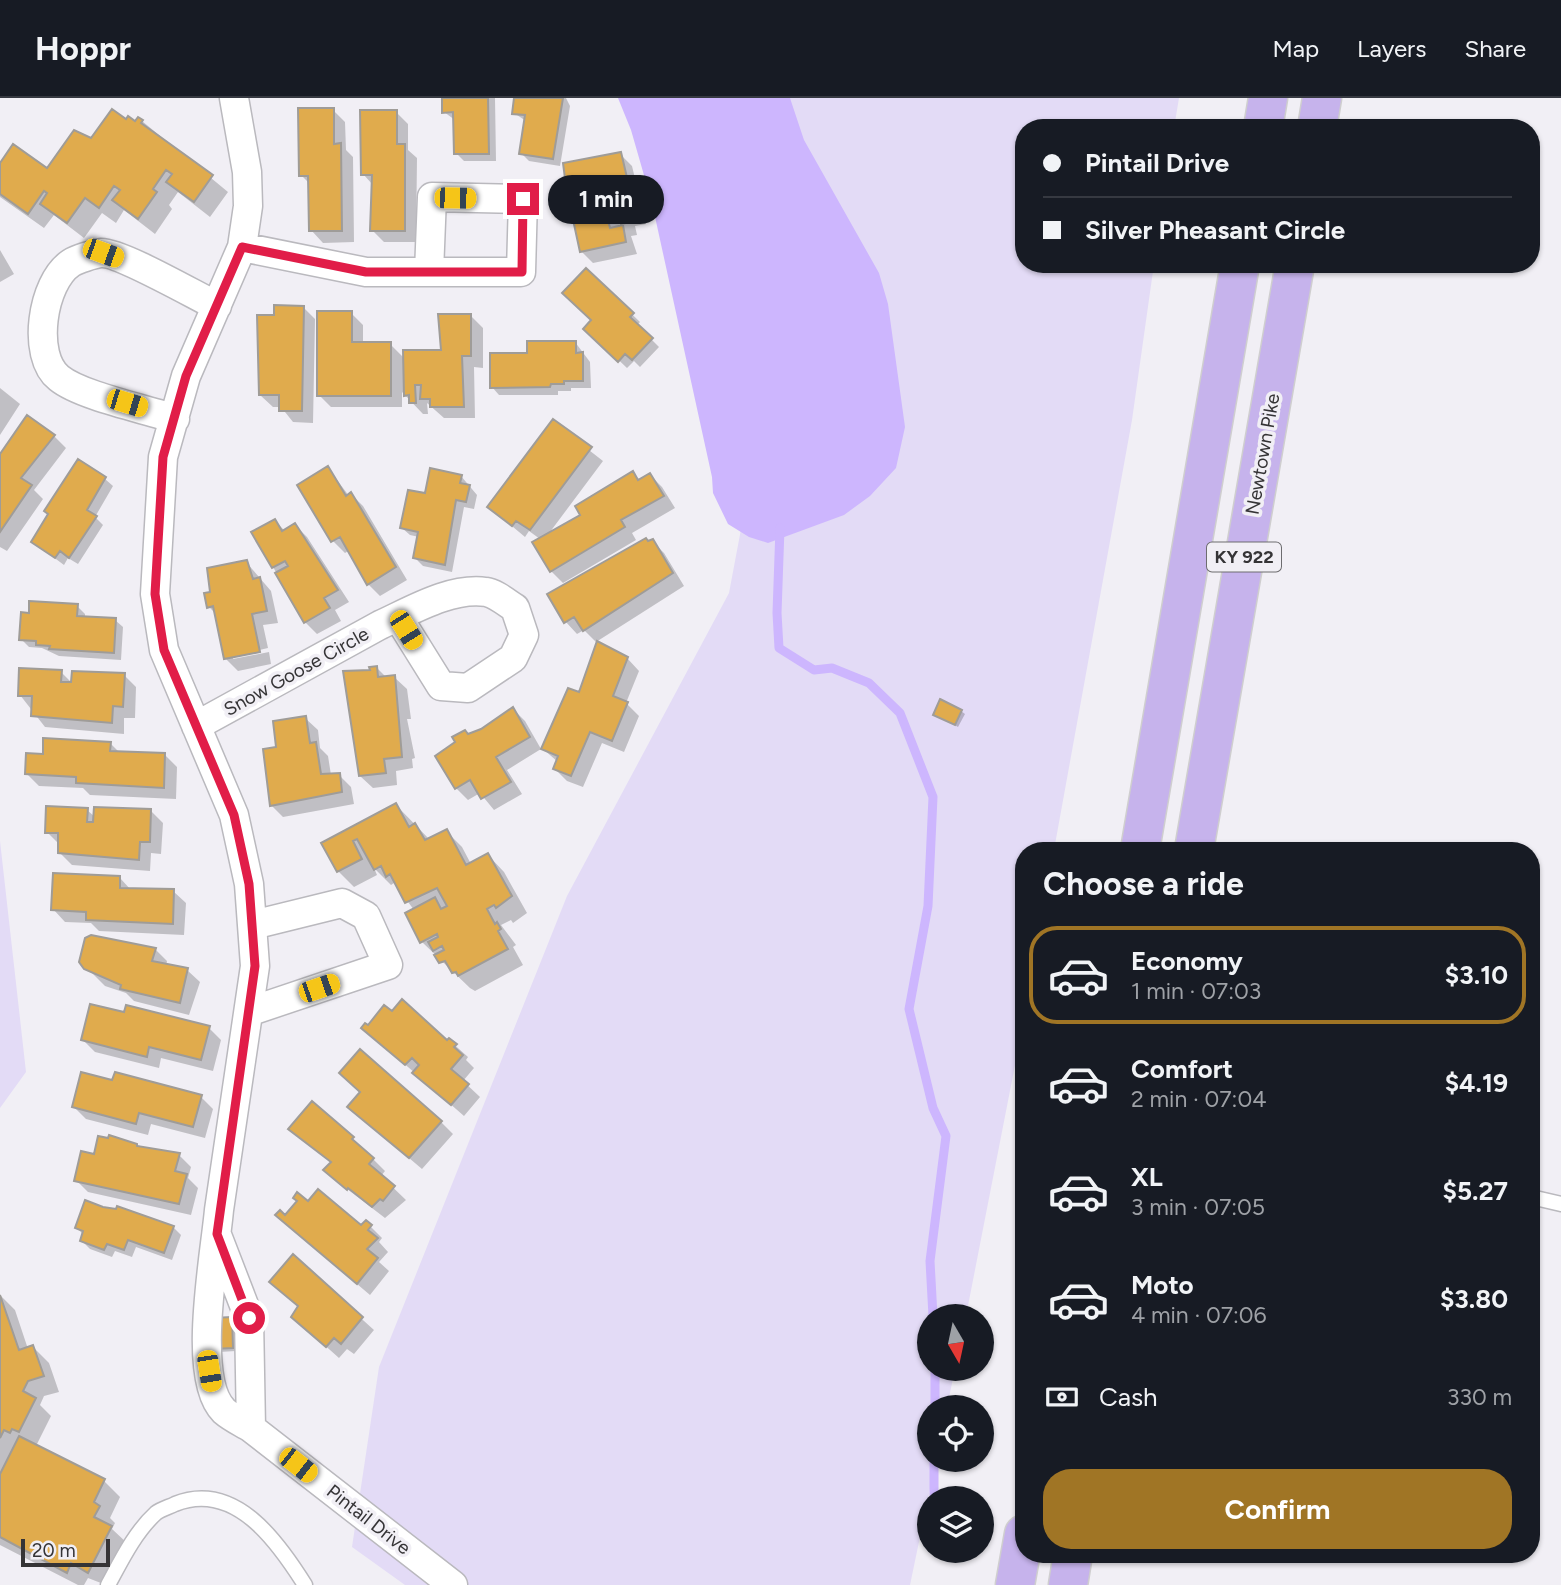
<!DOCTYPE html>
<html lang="en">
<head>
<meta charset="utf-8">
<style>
  :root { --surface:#171b24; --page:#242831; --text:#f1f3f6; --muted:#9ea1a6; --line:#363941; --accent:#a07525 }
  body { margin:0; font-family:Figtree,sans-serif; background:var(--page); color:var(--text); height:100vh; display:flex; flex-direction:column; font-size:26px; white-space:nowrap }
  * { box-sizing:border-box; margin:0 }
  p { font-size:23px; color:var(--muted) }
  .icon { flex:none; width:38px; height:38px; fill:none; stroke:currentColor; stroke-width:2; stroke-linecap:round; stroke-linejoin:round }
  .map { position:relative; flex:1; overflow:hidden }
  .sheet { position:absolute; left:1015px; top:744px; width:525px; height:721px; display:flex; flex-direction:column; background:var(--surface); border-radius:28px; box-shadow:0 2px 5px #0004 }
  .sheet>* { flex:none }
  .banner { position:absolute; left:1015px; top:21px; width:525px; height:154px; border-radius:28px; box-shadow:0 2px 5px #0004; display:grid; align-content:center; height:154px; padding:0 28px; background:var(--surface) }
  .needle { width:46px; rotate:171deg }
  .fabs { position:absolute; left:917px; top:1206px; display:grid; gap:14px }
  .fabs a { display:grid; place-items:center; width:77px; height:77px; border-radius:50%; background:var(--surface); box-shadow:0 2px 5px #0004; font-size:35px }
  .scale { position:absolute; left:21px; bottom:18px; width:89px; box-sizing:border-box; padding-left:7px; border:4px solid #353436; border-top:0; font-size:19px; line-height:24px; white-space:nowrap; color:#353436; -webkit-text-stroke:5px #f1eff5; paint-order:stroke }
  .end { position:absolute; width:32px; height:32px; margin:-16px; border:9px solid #e11d48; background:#fff; box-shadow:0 0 0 4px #fff }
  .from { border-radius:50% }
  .bubble { position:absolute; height:49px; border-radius:24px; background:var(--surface); box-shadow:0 2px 5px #0004; font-size:23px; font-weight:700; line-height:49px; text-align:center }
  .car { position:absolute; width:21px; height:42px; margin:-21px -10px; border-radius:9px; box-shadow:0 0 5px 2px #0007; background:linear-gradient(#f5c518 24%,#345 0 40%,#f5c518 0 76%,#345 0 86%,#f5c518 0) }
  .banner b { display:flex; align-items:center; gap:24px; height:66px; font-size:26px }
  .banner b+b { border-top:2px solid var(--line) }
  .banner i { width:18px; height:18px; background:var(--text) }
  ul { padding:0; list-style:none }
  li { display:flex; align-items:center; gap:21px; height:98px; margin:0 14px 10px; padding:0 14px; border:4px solid transparent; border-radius:28px }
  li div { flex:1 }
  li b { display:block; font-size:26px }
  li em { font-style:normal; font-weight:700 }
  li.active { border-color:var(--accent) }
  li>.icon { width:63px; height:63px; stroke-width:1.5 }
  h2 { padding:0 28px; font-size:32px; line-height:84px }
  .pay { display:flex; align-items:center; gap:18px; height:77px; padding:0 28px; font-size:26px }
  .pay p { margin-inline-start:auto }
  .primary-button { display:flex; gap:14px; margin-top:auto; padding:14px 28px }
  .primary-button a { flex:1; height:80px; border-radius:28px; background:var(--accent); color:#fff; font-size:28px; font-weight:700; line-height:80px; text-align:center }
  header { display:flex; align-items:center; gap:42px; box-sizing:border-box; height:98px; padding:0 35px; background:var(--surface); border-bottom:2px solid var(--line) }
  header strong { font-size:33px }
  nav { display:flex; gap:38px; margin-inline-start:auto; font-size:24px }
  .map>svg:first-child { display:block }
  .green { fill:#e3dbf6 }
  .water { fill:#cdb6fe }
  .shadow { fill:#0003 }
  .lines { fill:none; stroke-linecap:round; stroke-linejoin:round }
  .stream { stroke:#cdb6fe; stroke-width:9 }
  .building { fill:#e0ab4d; stroke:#9f9c98; stroke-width:2 }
  .service-casing { stroke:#bab9be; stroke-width:17 }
  .minor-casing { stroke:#bab9be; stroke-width:31 }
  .trunk-casing { stroke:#cfcecf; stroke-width:41 }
  .service { stroke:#fff; stroke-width:14 }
  .minor { stroke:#fff; stroke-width:28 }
  .trunk { stroke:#c6b3ec; stroke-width:38 }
  .route { stroke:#e11d48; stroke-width:9 }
  .labels { text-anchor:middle; stroke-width:7; stroke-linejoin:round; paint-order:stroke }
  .shield { fill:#f1eff5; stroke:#6d6c6f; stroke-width:2 }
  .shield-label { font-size:18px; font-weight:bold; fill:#353436 }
  .street-label { font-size:19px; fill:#353436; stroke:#f1eff5 }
</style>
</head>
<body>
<header>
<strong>Hoppr</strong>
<nav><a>Map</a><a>Layers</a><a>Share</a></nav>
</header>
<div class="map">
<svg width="1561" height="1487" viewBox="0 0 1561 1487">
  <rect width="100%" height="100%" fill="#f1eff5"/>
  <!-- green -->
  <path class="green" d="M750,0h429l-5,30h-150v136h130l-22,156 -78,430h-30v169l-58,297h-37v52l26,1 -8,38h-18v53h7l-26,125h-505l-53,-38 27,-180 188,-471 162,-303 60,-319z
    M0,743l26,231 -26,36z"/>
  <!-- water -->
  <path class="water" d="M618,0h172l14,42 75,133 9,31 17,123 -9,41 -26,28 -26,19 -76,28 -19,-6 -21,-13 -15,-31 -1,-16 -60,-274 -21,-73z"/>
  <!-- shadow -->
  <path class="shadow" d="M443,0h52l1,63h-32l-8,-8 -1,-33 -11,-8z
    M516,0h50l4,8 -10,60 -31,-5 -8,-8 5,-32 -12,-8z
    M333,12l12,12 1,28 7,7 1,85 -31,1 -12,-13 -1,-46 -9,-9z
    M396,14l12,12v26l9,8 -1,84h-32l-12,-12 1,-45 -10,-11z
    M142,23l86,71 -18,25 -32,-25 -9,13 3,4 -17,25 -31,-24 -8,13 -14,-10 -18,25 -30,-23 -10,13 -44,-31v-31l47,4 80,-48z
    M620,56l12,12 14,58 -11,2 2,9 -6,1 6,18 -44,9 -12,-12 -9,-45 -6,-6 1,-13z
    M0,152l14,24 -14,8z
    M586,172l54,52 -3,3 22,22 -19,20 -6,-6 -7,7 -41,-39 7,-9z
    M303,209l12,12 -2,104 -20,-1 -12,-15h-8l-13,-12 16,-78z
    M351,215l12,12v19h27l15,15 37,-8 29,-35 12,12v40l-9,-1 1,51h-31l-17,-15 1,11h-5l-21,-22v15h-71l-12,-12z
    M575,244l15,20 1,26h-20v3h-13v4h-59l-7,-8 37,-32z
    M0,290l20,16 -20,31z
    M553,324l50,39 -56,75 35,-20 51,-42 7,7 10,-6 12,12 13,21 -43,25 4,7 -73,43 -12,-12 -11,-32 -11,-8 -4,6 -36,-30z
    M54,338l12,12 -32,42 9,9 -36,52 -7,-4v-89z
    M328,370l21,28 2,-2 12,12 44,74 -27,16 -12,-12 -18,-34 -5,3 -12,-12z
    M461,378l16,19 -3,14 -10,-2 -12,65 -29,-6 -8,-8 4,-21 -9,-2 -8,-7 25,-33z
    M105,381l8,7 -18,31 8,8 -25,39 -10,-6 -4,7 -31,-23z
    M275,423l10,10 10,-6 12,12 42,65 -14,8 6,11 -24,13 -12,-12 -32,-55z
    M652,443l12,12 20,33 -88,56 -12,-12 -7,4 -12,-13z
    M246,464l25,29 7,32 -15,2 5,23 -35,8v3l36,-7 2,12 -33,7 -12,-12 -9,-44 -8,-8 3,-14z
    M77,508l8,8v4l30,2 8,7 -2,33 -62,-4 -17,-8 -13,-1 -8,-8 9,-24z
    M627,560l12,13 -13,32 13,13 -15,36 -22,-9 -19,44 -16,-6 -12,-12 3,-7 -15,-13 37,-54z
    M376,569l11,11 7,-1 13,12 4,30h-4l8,39 -3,1 1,9 -17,3 1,14 -24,3 -13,-12 12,-104z
    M61,574l12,12 51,-9 12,12 -1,31h-11v16l-79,-7 -25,-32z
    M513,611l12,12 16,28 -34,21 15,24 -28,16 -14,-17 -12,7 -12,-12 13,-52z
    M961,613l4,3 -7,13 -23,-13z
    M305,620l13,12 2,18 8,8 3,19h8l12,12 3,17 -71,13 -12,-12 7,-56z
    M110,645l10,10 45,2 12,12 -1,32 -86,-4 -7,-7 -44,-2 -12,-12 17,-18z
    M396,707l34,35 16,-9 16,16 9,17 17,-9 16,17 23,41 -14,10 -2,-3 -10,5 15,20 -3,2 10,18 -48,26 -5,-3 -48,-46 -8,-32 -20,-27 -3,2 -17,-17 3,7 -23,12 -16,-16 -15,-27z
    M87,712l8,7 56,-6 12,12 -2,31 -10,-1 -1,18 -78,-6 -12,-12v-8l-13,-13z
    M120,780l11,12 42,1 13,12 -2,32 -85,-4 -8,-8 -26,-1 -12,-13z
    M155,851l12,12 -1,5 21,4 13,12 -11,33 -55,-14 -8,-8 -21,-7 -24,-24z
    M392,916l55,28 2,-2 19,17 -2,3 8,8 -11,13 17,16 -16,19 -88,-77 -8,-11z
    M209,930l12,12 -8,31 -52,-13 -2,10 -64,-16 -12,-12z
    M114,984l87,15 12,12 -8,29 -54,-14 -3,11 -62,-16 -12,-12z
    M349,1009l92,15 12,12 -31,35z
    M291,1031l82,30 12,12 -4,5 25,24 -21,18 -47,-36 -12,-12 6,-7z
    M136,1047l43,10 12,12 -3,11 10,10 -7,27 -103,-23 -12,-12 19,-24z
    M285,1119l77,10 4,-5 16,16 -3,4 9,10 -9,10 10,9 -19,24 -80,-68z
    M173,1129l8,8 -9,25 -36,-13 -4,10 -17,-6 -3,6 -22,-8 -8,-8 2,-6 -7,-7z
    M293,1159l81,73 -20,24 -7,-5 -8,9 -46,-41 6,-10z
    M0,1197l15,15 13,39 5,-2 16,16 10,29 -15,4 -4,9 11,11 -15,30 68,35 16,16 -10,21 5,5 -3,6 15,14 -21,42 -18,-7 -4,7h-6l-78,-40z
    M231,1221l4,3 1,29 -17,1z"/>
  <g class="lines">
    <!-- stream -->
    <path class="stream" d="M780,430l-3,85 2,35 35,22 18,-2 37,15 31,30 33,84 -5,109 -19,103 24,99 13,28 -16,125 3,55
      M935,1309v-39
      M934,1400v-38"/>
  </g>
  <!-- building -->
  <path class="building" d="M442,0h46l1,56h-35l-1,-42 -11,1z
    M514,0h49l-10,61 -34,-5 6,-39 -13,-1z
    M298,10h36v36l7,-1 1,88h-33l-1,-55h-9z
    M112,11l14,10 2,-3 7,5 3,-4 5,3 -2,3 72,52 -19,27 -28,-20 6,-8 -6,-4 -13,19 4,3 -19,27 -26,-19 8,-10 -6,-4 -15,22 -14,-10 -18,25 -27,-19 7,-11 -3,-2 -16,23 -28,-20v-31l13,-19 34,24 27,-38 17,8z
    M360,12h37v34h8v87h-35l2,-56h-11z
    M621,54l14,60 -11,2 2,9 -5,1 -2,-8 -11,4 2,8 13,-3 3,17 -46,10 -11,-51h-5l-3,-14 5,-1 -3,-23z
    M586,170l48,45 -4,4 23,21 -21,22 -7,-6 -7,8 -35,-33 8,-9 -29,-27z
    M274,207l30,1 -2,105h-23v-16h-20l-2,-80h17z
    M317,213h35v31h39v54h-74z
    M438,216h33v42h-9l2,51h-34v-8h-10l1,-14h-6l1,18h-7v-8l-5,1 -1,-46h38z
    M527,243h49v12l7,-1v29h-19v3h-13l-1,3 -60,1v-35h37z
    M27,317l28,20 -34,43 11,7 -32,47v-78z
    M553,321l39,28 -62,83 -14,-9 -4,5 -25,-19z
    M78,361l28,18 -19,33 10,6 -28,42 -9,-7 -5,7 -24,-16 17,-28 -4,-3z
    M328,368l18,30 5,-4 45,75 -29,18 -27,-48 -9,5 -34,-57z
    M430,370l32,7 -2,8 10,2 -4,17 -10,-2 -11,65 -32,-7 5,-26 -18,-4 8,-38 17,3z
    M633,373l5,9 12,-7 14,23 -43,24 4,7 -75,45 -18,-30 48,-27 -5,-9z
    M275,421l7,12 13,-8 43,67 -14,8 6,10 -26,15 -29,-50 13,-7 -3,-5 -13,7 -21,-36z
    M646,440l2,3 5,-2 20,34 -90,58 -9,-14 -10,6 -17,-29z
    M247,462l6,19 7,-2 7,34 -15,3 8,38 -36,7 -11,-53 -6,2 -3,-15 6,-1 -3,-24z
    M29,503l49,3 -1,12 39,2 -2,35 -65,-4 1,-3 -14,-1v-4l-17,-1 2,-28 8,1z
    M597,543l31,16 -15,39 15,6 -16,39 -22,-9 -19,44 -18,-7 5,-13 -17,-7 27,-61 11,4z
    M377,568l1,11 17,-2 7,82 -18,2 2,14 -27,3 -16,-105 27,-1 -1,-3z
    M19,570l43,2 -1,12h10l1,-11 53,2 -2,34 -10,-1 -1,17 -81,-7 1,-20h-14z
    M940,601l22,11 -7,15 -22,-10z
    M513,609l17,30 -34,20 15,25 -30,17 -11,-19 -15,9 -20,-33 20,-14 -3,-5 13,-7 3,4 13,-5z
    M306,618l4,27 6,-1 5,32 19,-1 2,19 -72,14 -7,-57 13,-2 -3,-26z
    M43,640l68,4 -1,9 55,2 -1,35 -88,-5v-6l-51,-3 1,-21 17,1z
    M396,705l13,24 6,-4 10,17 22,-11 19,36 22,-12 24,43 -16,12 -2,-3 -7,4 8,15 2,-2 4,7 -3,2 10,18 -50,27 -2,-4 -4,1 -7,-12 -6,2 -5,-8 10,-5 -2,-4 -9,5 -5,-9 10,-5 -1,-3 -17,9 -15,-30 30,-16 6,12 6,-3 -10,-18 -32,15 -15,-29 -4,3 -5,-11 -7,4 -17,-31 -4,2 9,18 -25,13 -16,-29z
    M46,708l42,2 -1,14h6l1,-15 57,2 -1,33h-10l-1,18 -81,-7v-20h-13z
    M53,775l67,3v12l54,1 -1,35 -87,-4v-8l-35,-2z
    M91,837l65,13 -4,13 36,7 -8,35 -60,-14 1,-4 -37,-16 -5,-7 6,-24z
    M402,901l45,41 2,-2 8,6 -3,3 9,8 -12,14 18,15 -18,21 -39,-32 7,-8 -7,-7 -7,7 -44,-37 4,-5 3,2 16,-20 8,6z
    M90,906l34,8 2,-7 84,21 -9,34 -52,-13 -2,10 -66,-17z
    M360,951l82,72 -33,37 -62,-51 13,-15 -21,-19z
    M81,974l31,8 3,-8 87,23 -9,32 -54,-14 -3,11 -64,-17z
    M312,1003l42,36 -2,2 22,19 -5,6 26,22 -12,15 -3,-2 -8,8 -24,-19 -1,2 -24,-20 8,-8 -43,-33z
    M109,1037l28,9v2l43,7 -5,18 12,3 -8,30 -105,-23 7,-30 13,3 4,-18 10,2z
    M318,1091l43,36 5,-5 6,5 -4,5 10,8 -11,11 11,9 -21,26 -82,-69 5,-5 5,5 12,-14 -4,-3 4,-6 11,9z
    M85,1102l18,7 13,2 1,-3 57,20 -10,27 -36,-13 -4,10 -17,-6 -3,6 -24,-9 3,-10 -8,-3z
    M293,1156l70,63 -22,27 -7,-6 -8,9 -35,-30 7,-11 -29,-24z
    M0,1197l19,55 14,-5 11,31 -16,5 -5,10 13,7 -17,34 -7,-3 -2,4 -6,-3 -4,8z
    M232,1219l1,31 -20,1 -1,-31z
    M19,1338l86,43 -11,23 6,4 -6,11 18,9 -24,47 -17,-10 -4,10 -67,-36v-63z"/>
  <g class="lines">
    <defs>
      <path id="service" d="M1531,1099l30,7
        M108,1487c13,-24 27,-53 48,-72 5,-4 13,-6 19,-9 60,-24 103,38 130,81"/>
      <path id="minor" d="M242,149l124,25h155l2,-73 -91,-2 -3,75
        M175,321c-29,-10 -94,-23 -116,-41 -28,-22 -17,-96 12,-115 6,-4 23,-9 30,-10 19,-1 95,43 116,53
        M196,628l184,-101c31,-14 70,-38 106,-33 9,1 21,11 29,16l9,27 -11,23 -45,30 -27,-2 -43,-69
        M251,913l137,-46 -22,-49 -24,-13 -89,22
        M217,1137l32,83 2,110c-8,-5 -19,-10 -27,-17 -33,-32 -9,-156 -5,-201l36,-244 -6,-82 -15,-69 -70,-165 -9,-56 8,-137 23,-81 56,-129 6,-41 -1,-34 -13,-74
        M251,1330l202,157"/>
      <path id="trunk" d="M1263,30l5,-30
        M1317,30l5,-30
        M1140,752l100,-586
        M1194,752l101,-586
        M1015,1487l9,-51
        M1068,1487l5,-31"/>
    </defs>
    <!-- service casing -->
    <use href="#service" class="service-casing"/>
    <!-- minor casing -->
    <use href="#minor" class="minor-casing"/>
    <!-- trunk casing -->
    <use href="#trunk" class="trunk-casing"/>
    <!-- service -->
    <use href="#service" class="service"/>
    <!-- minor -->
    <use href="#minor" class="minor"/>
    <!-- trunk -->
    <use href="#trunk" class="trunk"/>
  </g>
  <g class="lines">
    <!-- route -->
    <path class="route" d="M249,1220l-32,-84 38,-268 -6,-82 -15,-69 -70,-165 -9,-56 8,-137 23,-81 56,-129 124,25h156l1,-73"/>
  </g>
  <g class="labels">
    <!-- shield labels -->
    <rect class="shield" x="1207" y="444.5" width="74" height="29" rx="5"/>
    <g class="shield-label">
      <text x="1244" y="465">KY 922</text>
    </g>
    <!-- street labels -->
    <g class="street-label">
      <text transform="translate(1262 356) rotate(-80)" y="7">Newtown Pike</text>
      <text transform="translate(296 573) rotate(-29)" y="7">Snow Goose Circle</text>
      <text transform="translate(369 1421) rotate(38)" y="7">Pintail Drive</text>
    </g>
  </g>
</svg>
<div class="fabs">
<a><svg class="needle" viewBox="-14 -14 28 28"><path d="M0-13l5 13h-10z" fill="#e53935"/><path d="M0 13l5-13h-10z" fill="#9ea1a6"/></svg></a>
<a><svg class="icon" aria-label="locate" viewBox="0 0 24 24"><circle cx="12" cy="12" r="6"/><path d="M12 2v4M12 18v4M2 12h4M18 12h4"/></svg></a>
<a><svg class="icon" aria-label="layers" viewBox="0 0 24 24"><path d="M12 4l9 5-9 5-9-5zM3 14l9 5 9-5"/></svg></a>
</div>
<div class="scale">20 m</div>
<i class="end from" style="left:249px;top:1220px"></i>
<i class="end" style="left:523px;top:101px"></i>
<div class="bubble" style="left:548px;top:77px;width:116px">1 min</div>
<i class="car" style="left:455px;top:100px;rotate:91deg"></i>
<i class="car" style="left:103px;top:155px;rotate:110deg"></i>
<i class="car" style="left:127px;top:305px;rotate:107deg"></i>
<i class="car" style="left:406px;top:532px;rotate:148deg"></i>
<i class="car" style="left:319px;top:890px;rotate:71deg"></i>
<i class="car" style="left:209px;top:1273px;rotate:171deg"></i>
<i class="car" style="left:298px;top:1367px;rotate:128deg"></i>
<div class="banner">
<b><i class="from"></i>Pintail Drive</b>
<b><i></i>Silver Pheasant Circle</b>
</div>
<section class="sheet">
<h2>Choose a ride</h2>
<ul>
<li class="active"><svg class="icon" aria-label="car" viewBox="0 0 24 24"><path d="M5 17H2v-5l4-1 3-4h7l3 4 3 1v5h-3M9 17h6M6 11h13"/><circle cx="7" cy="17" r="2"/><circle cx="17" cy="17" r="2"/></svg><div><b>Economy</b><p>1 min · 07:03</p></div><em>$3.10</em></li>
<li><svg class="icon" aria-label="car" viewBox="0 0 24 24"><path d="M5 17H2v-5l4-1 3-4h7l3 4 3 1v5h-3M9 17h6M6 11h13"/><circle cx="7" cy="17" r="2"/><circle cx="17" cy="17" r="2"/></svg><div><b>Comfort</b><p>2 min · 07:04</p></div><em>$4.19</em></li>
<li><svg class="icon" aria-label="car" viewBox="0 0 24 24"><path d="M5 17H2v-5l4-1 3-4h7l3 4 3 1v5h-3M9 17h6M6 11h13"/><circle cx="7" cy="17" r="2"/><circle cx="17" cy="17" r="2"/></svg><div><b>XL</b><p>3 min · 07:05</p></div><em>$5.27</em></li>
<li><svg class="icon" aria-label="car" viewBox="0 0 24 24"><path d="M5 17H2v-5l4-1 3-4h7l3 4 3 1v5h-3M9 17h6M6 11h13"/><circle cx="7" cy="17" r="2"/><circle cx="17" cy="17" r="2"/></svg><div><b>Moto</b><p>4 min · 07:06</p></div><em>$3.80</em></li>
</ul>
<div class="pay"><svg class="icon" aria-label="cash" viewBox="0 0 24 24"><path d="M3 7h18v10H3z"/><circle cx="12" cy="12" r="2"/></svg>Cash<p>330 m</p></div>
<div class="primary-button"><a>Confirm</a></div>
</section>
</div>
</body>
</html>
